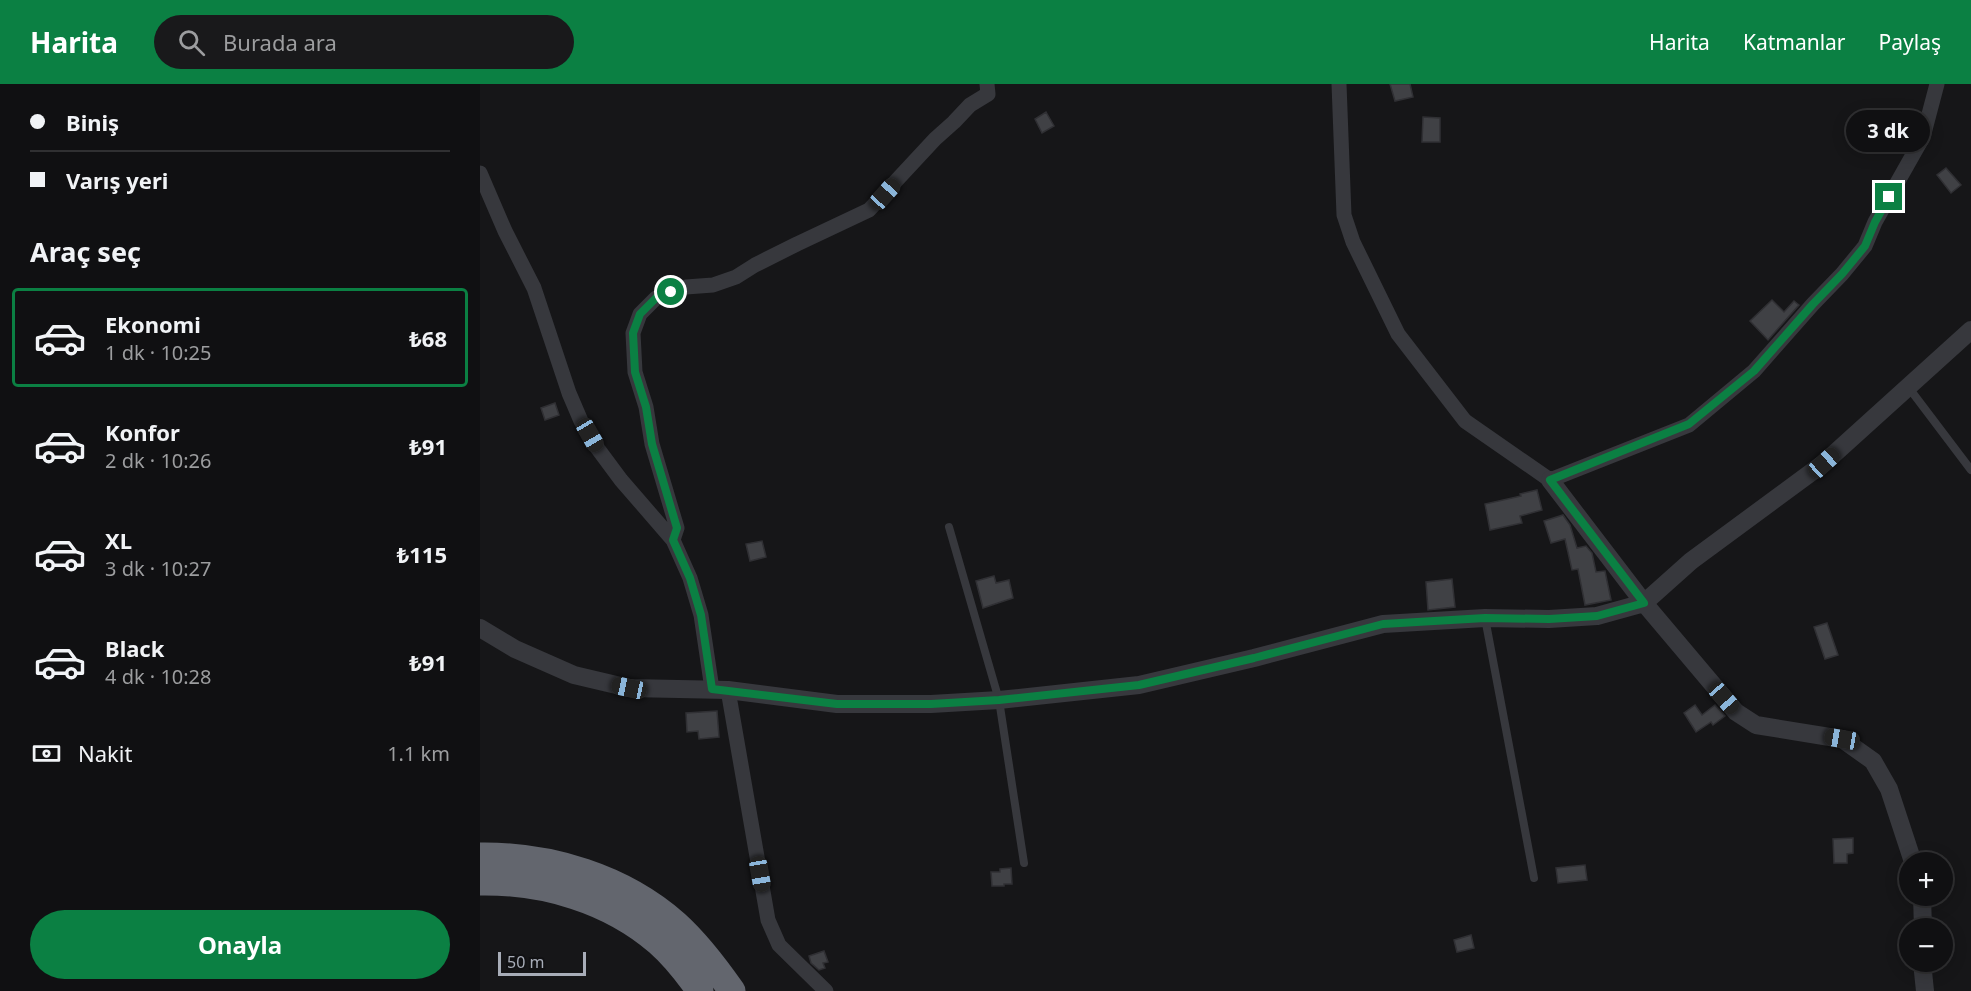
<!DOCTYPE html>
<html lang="tr">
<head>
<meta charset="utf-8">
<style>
  :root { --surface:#101012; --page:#19191b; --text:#f1f3f6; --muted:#9c9d9f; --line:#303032; --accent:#0b8043 }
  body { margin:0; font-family:"Noto Sans",sans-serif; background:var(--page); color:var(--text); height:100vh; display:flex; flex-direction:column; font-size:22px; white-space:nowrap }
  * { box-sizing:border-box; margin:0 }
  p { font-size:20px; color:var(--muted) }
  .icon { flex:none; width:33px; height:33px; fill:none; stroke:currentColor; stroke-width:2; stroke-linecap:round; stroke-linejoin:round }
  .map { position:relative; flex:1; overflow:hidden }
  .sheet { display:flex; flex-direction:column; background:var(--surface); width:480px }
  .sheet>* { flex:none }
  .hud { display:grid; align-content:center; height:132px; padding:0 30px; background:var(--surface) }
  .buttons { position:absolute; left:1419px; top:768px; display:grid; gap:12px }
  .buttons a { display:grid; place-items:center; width:54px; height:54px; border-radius:50%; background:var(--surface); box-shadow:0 3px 15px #0003,0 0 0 2px var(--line); font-size:30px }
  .scale { position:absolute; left:18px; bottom:15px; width:88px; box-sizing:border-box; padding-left:6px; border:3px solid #a8adb8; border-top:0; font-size:16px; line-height:21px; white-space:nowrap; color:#a8adb8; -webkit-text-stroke:4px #111113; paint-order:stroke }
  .end { position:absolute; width:27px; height:27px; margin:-14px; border:8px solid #0b8043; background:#fff; box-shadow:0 0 0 3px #fff }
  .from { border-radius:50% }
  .bubble { position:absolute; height:42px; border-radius:21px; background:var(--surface); box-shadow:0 3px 15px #0003,0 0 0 2px var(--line); font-size:20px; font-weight:700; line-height:42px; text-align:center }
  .car { position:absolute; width:18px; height:36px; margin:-18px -9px; border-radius:8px; box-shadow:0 0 4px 2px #0007; background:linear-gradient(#222 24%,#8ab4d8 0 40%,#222 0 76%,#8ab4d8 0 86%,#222 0) }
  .hud b { display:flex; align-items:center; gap:21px; height:57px; font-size:22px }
  .hud b+b { border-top:2px solid var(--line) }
  .hud i { width:15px; height:15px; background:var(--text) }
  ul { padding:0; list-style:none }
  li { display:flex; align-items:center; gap:18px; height:99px; margin:0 12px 9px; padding:0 18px; border:3px solid transparent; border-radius:6px }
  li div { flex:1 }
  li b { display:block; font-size:22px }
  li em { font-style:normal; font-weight:700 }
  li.active { border-color:var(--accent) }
  li>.icon { width:54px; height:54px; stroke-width:1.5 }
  h2 { padding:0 30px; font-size:27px; line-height:72px }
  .pay { display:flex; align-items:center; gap:15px; height:66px; padding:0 30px; font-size:22px }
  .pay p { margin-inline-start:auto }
  .cta { display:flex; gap:12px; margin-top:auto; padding:12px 30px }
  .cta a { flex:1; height:69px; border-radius:36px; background:var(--accent); color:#fff; font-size:24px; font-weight:700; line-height:69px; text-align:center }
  header { display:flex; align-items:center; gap:36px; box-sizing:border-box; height:84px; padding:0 30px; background:var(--accent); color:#fff }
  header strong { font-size:28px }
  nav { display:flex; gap:33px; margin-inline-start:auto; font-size:21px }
  .search { width:420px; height:54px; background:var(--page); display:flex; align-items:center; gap:15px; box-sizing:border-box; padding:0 21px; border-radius:33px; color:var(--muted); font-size:22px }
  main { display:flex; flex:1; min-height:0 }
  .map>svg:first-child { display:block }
  .building { fill:#404145; stroke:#303034; stroke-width:1.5 }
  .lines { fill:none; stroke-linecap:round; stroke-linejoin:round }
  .service { stroke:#37383d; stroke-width:8 }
  .minor { stroke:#37383d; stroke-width:15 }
  .tertiary { stroke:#37383d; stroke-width:18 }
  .motorway { stroke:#63666e; stroke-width:27 }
  .route { stroke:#0b8043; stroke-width:8 }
</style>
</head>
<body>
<header>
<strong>Harita</strong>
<div class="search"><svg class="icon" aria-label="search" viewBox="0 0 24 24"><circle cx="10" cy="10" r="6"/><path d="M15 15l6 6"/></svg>Burada ara</div>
<nav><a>Harita</a><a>Katmanlar</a><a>Paylaş</a></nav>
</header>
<main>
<section class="sheet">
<div class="hud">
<b><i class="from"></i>Biniş</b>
<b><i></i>Varış yeri</b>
</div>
<h2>Araç seç</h2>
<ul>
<li class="active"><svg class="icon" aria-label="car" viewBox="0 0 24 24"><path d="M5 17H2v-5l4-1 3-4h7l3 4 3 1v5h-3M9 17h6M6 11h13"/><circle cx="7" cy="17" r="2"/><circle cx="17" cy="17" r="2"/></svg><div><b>Ekonomi</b><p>1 dk · 10:25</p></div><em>₺68</em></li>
<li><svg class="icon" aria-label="car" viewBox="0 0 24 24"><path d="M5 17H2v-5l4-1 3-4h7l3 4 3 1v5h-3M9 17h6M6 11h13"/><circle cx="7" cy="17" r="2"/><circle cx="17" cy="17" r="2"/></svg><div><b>Konfor</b><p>2 dk · 10:26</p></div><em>₺91</em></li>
<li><svg class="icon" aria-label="car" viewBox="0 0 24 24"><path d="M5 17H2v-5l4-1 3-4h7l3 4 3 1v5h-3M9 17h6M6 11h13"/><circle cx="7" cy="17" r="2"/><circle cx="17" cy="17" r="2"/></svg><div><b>XL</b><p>3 dk · 10:27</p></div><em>₺115</em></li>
<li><svg class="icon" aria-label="car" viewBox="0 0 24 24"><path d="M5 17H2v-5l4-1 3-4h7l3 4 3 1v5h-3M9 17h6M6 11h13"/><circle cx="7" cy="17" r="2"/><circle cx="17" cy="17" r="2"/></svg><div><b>Black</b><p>4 dk · 10:28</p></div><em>₺91</em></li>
</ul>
<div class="pay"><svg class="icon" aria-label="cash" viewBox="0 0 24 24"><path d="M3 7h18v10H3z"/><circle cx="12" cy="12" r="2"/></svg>Nakit<p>1.1 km</p></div>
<div class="cta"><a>Onayla</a></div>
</section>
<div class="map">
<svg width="1491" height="907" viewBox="0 0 1491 907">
  <rect width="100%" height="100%" fill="#161618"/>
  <!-- building -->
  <path class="building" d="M910,0h20l3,13 -18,4z
    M566,28l8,14 -12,7 -7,-14z
    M943,33l17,1v24h-18z
    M1466,84l15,17 -10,8 -14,-18z
    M1292,216l12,12 10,-11 5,4 -31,35 -18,-19z
    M75,319l4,12 -14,5 -4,-12z
    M1057,406l5,20 -22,6 2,7 -32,7 -5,-26 36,-8 -1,-2z
    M1083,431l7,10 7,23 9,-2 6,7 4,19 9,-1 6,29 -26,5 -7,-36 -6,1 -7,-31 -14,4 -7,-22z
    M282,457l4,16 -16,4 -4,-17z
    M514,492l2,7 13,-3 4,18 -30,10 -7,-27z
    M972,495l3,28 -27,3 -2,-28z
    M1347,539l11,32 -13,4 -11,-32z
    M1215,621l7,10 13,-10 10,11 -12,9 -2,-3 -15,10 -12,-19z
    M237,627l2,26 -20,2 -1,-8 -11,1 -1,-19z
    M1373,754v15l-6,1v9h-13l-1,-24z
    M1105,781l2,15 -29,3 -2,-15z
    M531,784l1,16h-8v2h-12l-1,-14h9v-3z
    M991,851l3,13 -17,4 -3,-12z
    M344,867l4,11 -5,1 2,5 -6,2 -8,-7 -2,-7z"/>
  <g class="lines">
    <!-- service -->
    <path class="service" d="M1429,304l62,82
      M469,443l50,173 25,163
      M1005,534l49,260"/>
    <!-- minor -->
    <path class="minor" d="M859,0l5,131 9,27 45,92 67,87 85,59 139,-55 65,-54 59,-67 29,-30 23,-28 10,-24 48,-85 14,-53
      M0,89l25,58 29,57 35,105 12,28 17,28 23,31 52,60 17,38 11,37 11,74
      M193,456l4,-12 -25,-84 -6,-37 -11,-35 -2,-39 7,-19 16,-16 30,-11 27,-2 23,-8 19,-12 42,-21 72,-34 66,-71 19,-17 16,-17 18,-11 -1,-10
      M248,606l40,230 11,25 47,46"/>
    <!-- tertiary -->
    <path class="tertiary" d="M1070,396l94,123 92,109 20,13 86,14 31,22 16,28 24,73
      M0,544l35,21 59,26 55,13 99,2 109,14h94l68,-4 140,-15 115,-27 129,-34 102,-6 64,1 48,-3 47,-13 47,-42 133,-98 147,-133
      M1442,812l1,32
      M1442,878l3,29"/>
    <!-- motorway -->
    <path class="motorway" d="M0,772c70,-1 143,21 196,68 21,19 40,44 56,67
      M0,798c64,-1 129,18 178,60 16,14 30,32 42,49"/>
  </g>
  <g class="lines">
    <!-- route -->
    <path class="route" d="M191,208l-15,6 -16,16 -7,19 2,39 11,35 6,37 25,84 -4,12 17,38 11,37 11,74 125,15h94l68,-4 140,-15 115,-27 129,-34 102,-6 64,1 48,-3 47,-13 -94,-123 139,-56 65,-53 59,-67 29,-30 23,-28 10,-24 14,-25"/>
  </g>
</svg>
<div class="buttons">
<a>+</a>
<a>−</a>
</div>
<div class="scale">50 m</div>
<i class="end from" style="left:191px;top:208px"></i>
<i class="end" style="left:1409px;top:113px"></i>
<div class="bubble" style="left:1366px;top:26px;width:84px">3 dk</div>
<i class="car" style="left:405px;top:110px;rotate:42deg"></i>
<i class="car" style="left:110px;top:351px;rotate:150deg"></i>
<i class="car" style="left:1344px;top:379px;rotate:48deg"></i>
<i class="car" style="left:149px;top:604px;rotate:282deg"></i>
<i class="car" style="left:1244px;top:614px;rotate:139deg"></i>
<i class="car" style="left:1362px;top:655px;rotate:280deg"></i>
<i class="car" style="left:280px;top:790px;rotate:170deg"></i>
</div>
</main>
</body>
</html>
